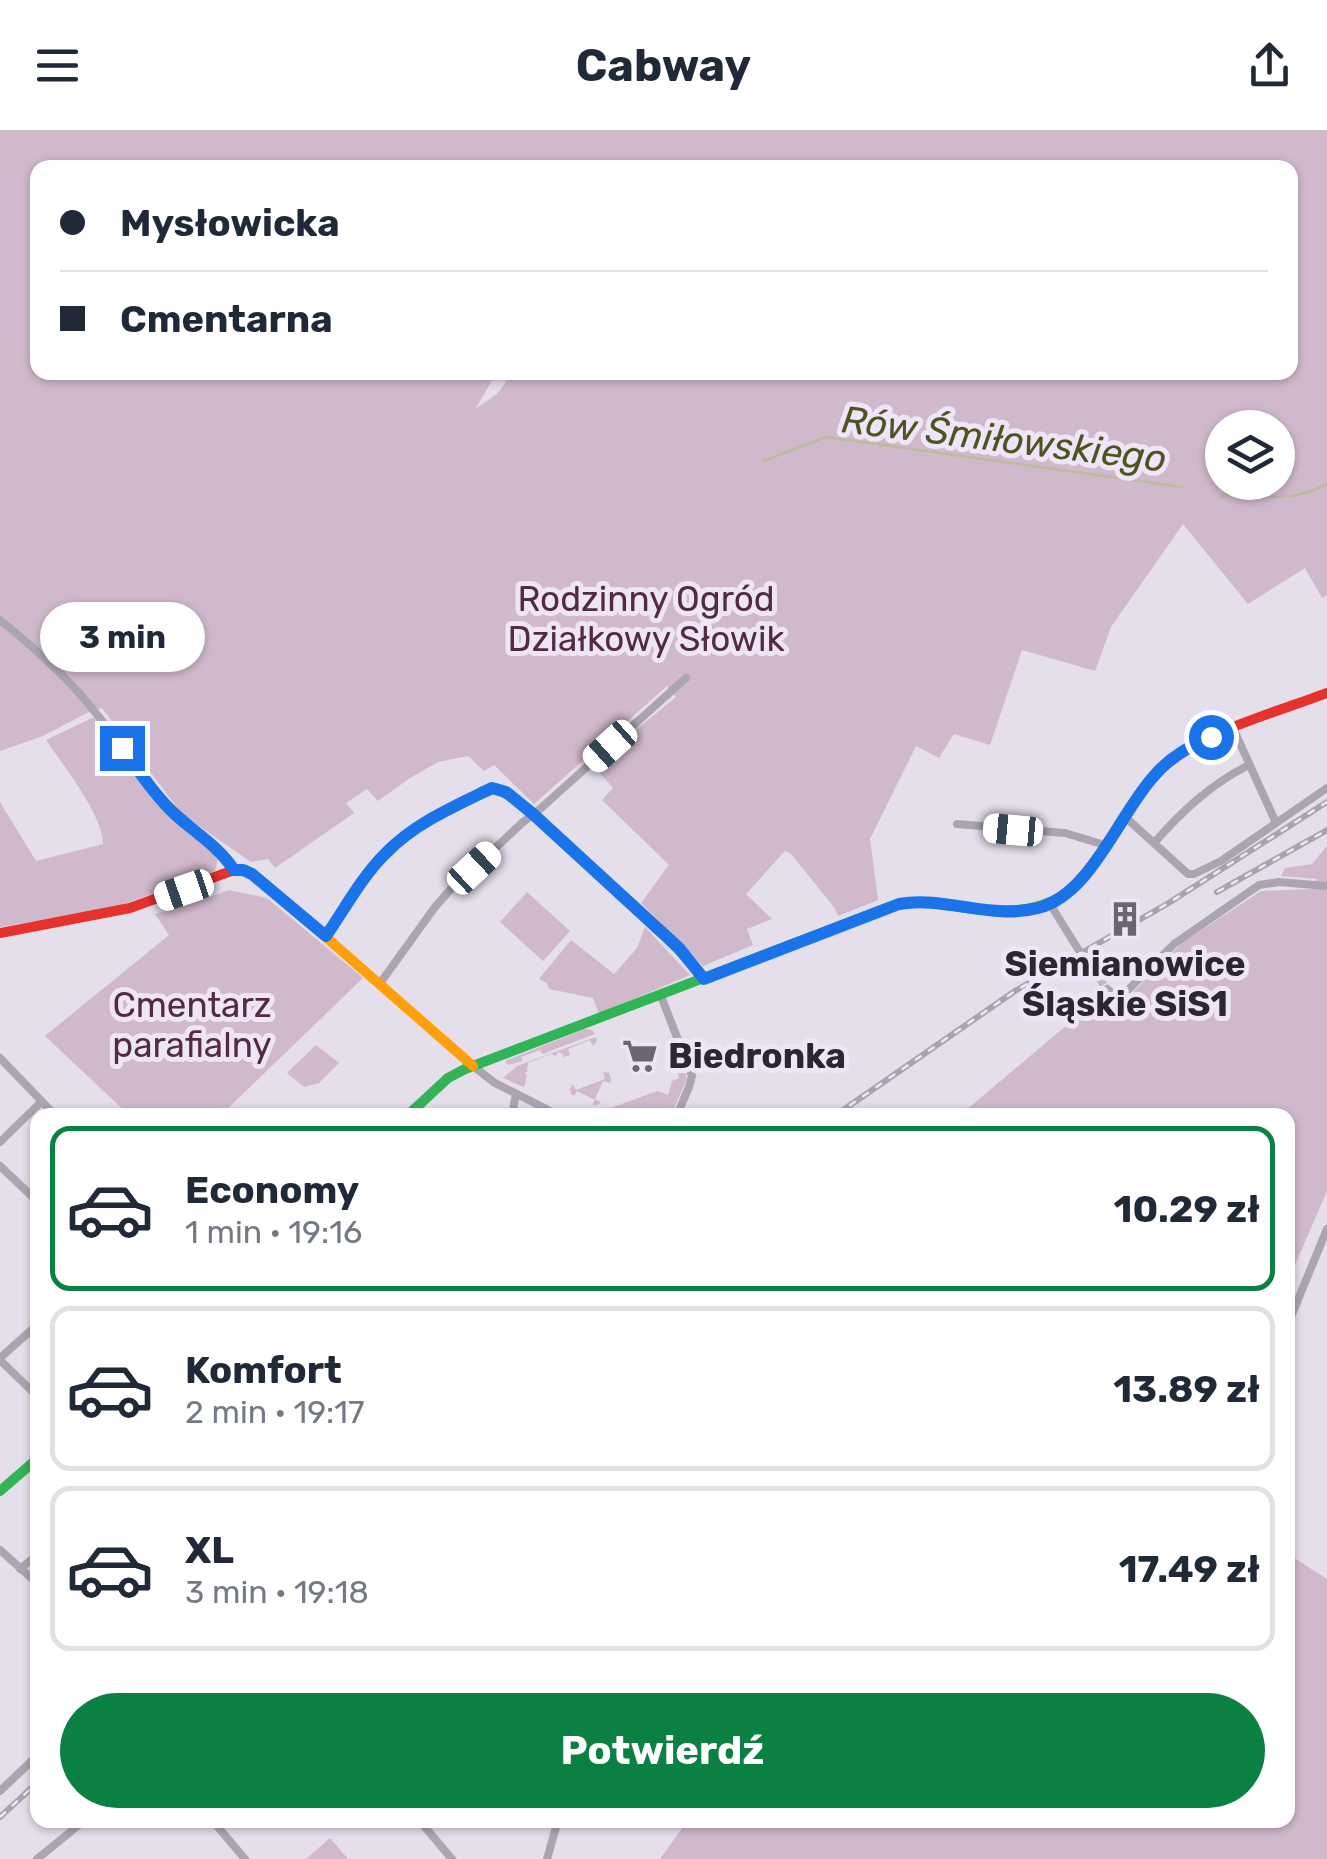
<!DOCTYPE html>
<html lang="pl">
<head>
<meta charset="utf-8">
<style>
  :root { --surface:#fff; --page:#f6f6f7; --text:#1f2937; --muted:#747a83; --line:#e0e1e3; --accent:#0b8043 }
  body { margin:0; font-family:Rubik,sans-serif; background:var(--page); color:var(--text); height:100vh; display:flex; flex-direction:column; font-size:38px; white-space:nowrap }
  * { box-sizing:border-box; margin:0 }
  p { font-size:32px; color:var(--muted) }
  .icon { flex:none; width:55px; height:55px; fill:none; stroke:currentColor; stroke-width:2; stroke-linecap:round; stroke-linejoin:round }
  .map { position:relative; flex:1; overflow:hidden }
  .drawer { position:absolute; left:30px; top:978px; width:1265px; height:720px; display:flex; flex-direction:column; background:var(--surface); border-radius:20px; box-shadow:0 2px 8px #0004 }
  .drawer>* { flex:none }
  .banner { position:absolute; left:30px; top:30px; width:1268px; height:220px; border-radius:20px; box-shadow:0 2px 8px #0004; display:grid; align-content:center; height:220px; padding:0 30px; background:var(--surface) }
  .fabs { position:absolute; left:1205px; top:280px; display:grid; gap:20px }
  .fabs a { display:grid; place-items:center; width:90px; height:90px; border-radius:50%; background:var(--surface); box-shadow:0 2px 8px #0004; font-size:50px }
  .end { position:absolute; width:45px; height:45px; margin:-22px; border:12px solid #1a73e8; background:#fff; box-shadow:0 0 0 5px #fff }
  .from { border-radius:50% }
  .bubble { position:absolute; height:70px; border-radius:35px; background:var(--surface); box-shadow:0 2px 8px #0004; font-size:32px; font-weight:700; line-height:70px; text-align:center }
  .car { position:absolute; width:30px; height:60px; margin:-30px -15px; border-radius:12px; box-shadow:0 0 8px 2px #0007; background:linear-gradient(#fff 24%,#345 0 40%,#fff 0 76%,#345 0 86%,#fff 0) }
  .banner b { display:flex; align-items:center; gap:35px; height:95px; font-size:38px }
  .banner b+b { border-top:2px solid var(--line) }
  .banner i { width:25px; height:25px; background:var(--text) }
  ul { padding:18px 0 0; list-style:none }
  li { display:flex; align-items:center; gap:30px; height:165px; margin:0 20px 15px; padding:0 10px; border:5px solid var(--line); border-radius:20px }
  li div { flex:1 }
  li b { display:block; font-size:38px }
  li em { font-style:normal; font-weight:700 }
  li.on { border-color:var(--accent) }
  li>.icon { width:90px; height:90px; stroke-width:1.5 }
  .primary-button { display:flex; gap:20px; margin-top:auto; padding:20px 30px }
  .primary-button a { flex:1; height:115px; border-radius:60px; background:var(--accent); color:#fff; font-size:40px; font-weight:700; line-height:115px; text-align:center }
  header { display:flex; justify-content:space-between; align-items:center; height:130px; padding:0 30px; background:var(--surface); font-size:45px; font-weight:700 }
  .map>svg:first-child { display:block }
  .green { fill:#d0b9cc; fill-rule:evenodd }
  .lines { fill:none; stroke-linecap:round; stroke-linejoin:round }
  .stream { stroke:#bcbb9b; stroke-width:2.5 }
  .street-tunnel { stroke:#c0b9c6; stroke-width:8; stroke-dasharray:8 4; stroke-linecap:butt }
  .street { stroke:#aaa5b0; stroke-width:8 }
  .fast { stroke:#30b455; stroke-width:10 }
  .slow { stroke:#ff9f0a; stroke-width:10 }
  .jam { stroke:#e5322d; stroke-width:10 }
  .rail-casing { stroke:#a9a3af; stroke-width:6 }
  .rail { stroke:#efe5f8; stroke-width:2.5; stroke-dasharray:8; stroke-linecap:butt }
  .route { stroke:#1a73e8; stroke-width:12 }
  .labels { text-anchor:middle; stroke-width:10; stroke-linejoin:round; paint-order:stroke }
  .park-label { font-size:35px; fill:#512b43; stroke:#efe5f8 }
  .poi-label { font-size:35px; font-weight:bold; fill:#2a2634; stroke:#efe5f8 }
  .water-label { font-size:38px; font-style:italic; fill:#50531e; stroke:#efe5f8 }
</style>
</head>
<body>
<header><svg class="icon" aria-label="menu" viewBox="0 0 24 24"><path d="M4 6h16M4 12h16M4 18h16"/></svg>Cabway<svg class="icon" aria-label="share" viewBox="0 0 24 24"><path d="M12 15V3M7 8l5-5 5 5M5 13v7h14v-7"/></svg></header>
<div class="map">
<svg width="1327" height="1729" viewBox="0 0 1327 1729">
  <rect width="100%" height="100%" fill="#e5deeb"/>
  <!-- green -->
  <path class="green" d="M0,0h1327v465l-5,3 -17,-30 -57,36 -65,-80 -72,103 -16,44 -73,-21 -32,95 -36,-11 -15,24 -23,-12 -46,93 8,61 -40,16 -4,-9 -43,-53 -6,-3 -39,43 26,25 -25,10 6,16 -50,21 -62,-63 28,-38 -67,-65 11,-12 -20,-23 83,-68 -9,-11 -133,118 -40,-39 -10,6 -16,-15 -30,6 -28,16 -32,23 -11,-12 -21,14 8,10 -79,55 -7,-9 -17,3 -69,-48 -80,-106 -15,5 -44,23 -43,15zM38,38h1252v204h-777l-16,22 -22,15 21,-35 8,-1 -466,-1zM1222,298h56v54h-56z
    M94,587l57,81 44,38 24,18 -4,17 -99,36 -116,20v-125l36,59 67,-17c0,-29 -40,-79 -57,-104z
    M1327,716v345l-39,90v-166h-328l145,-122 11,6 14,-4 52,-52 79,-52 50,-2 6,-10 -36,-3 4,-8 27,-4z
    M229,760l38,8 96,80 -142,137h-92l-84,-79 124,-101 -14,-21 47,-14z
    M527,762l43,39 -27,30 -43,-39z
    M645,797l45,48 -91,39 -6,-16 -44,-9 -2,-6 -8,-4 32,-39 43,34 23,-26z
    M585,899l7,1 3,4 -53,20 -2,-4 -19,7 1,4 -14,4 -3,-4z
    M596,907l1,4 -4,5 -3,-6 -22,9 2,6 -7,2v-3l-5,-2 -2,4 -5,-2 -23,9 -1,9 -3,1 3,2 -3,12 -21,-9 14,-12z
    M316,915l23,18 -20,20 -15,4 -17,-14z
    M673,918l5,2 9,29 -16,36h-46l-7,-3 -2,3h-4l-1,-7 46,-17 11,4 4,-14 7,-3 -1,-5 5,-3 -7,-19 -7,2z
    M603,942l6,1 2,6 -1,4 -7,-2 -8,18 6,3 -3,3h-6l3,-5 -18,-9 -3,5 -3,-2 -1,-5 3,-5 3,6 29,-11z
    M1288,1424l39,25v280h-667l28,-39h600z
    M330,1708l18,21h-42z"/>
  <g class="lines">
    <!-- stream -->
    <path class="stream" d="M763,331l63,-24 356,50
      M1221,367c15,-7 25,-3 40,-1 24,3 45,-1 66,-12"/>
    <!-- street-tunnel -->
    <path class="street-tunnel" d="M1078,819l29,40"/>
    <!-- street -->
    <path class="street" d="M0,490c35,28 68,57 95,92 22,26 39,56 61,82 24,27 58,46 78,76
      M1233,598l43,95
      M1124,686l64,58h6l27,-13 106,-73
      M957,694l108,9 40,12
      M1154,713c28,-32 57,-59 95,-78
      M1050,774l28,45
      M381,852l54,-75 15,-17 72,-67 18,-14 146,-131
      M1107,859l9,7 8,-2 50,-50 85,-59 20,-3 48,4
      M661,866l31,80 -3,11 -12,28
      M0,928l55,57
      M473,936l22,17 63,32
      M512,985l4,-21
      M0,1012l41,-40
      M0,1036l38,36
      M1288,1194l39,-95
      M0,1228l38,-34
      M0,1230l38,37
      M0,1420l38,34
      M20,1439l18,-15
      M0,1661l38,-36
      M212,1690l33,39
      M419,1690l33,39
      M37,1729l48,-39
      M547,1729l11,-39"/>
    <!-- fast -->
    <path class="fast" d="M326,806c19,-28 35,-59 59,-83 30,-30 70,-47 107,-65 30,9 56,40 79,61 46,42 94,82 133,130
      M408,985l40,-37 17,-9 422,-161 23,-6h11c51,5 115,24 155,-18
      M0,1361l38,-33"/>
    <!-- slow -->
    <path class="slow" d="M320,802l153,134"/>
    <!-- jam -->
    <path class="jam" d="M1076,754c29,-31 46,-69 72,-101 39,-49 122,-68 179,-90
      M0,803l130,-25 104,-38h9l9,4 68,58"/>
    <defs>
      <path id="rail" d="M1217,762l110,-62
        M836,985l179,-124 152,-87 160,-102
        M0,1687l38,-35"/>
    </defs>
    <!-- rail casing -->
    <use href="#rail" class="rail-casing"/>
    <!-- rail -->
    <use href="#rail" class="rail"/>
  </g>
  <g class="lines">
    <!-- route -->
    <path class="route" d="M122,618c17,23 33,48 55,68 20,18 42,31 57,54h9l9,4 74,62c18,-26 37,-61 60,-83 29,-30 69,-47 106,-65l14,4 27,22 146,134 25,31 195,-75c45,-8 94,16 139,4 53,-13 81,-94 116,-132 15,-18 35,-30 57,-39"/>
  </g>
  <!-- icons -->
  <defs>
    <symbol id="building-bare" viewBox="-9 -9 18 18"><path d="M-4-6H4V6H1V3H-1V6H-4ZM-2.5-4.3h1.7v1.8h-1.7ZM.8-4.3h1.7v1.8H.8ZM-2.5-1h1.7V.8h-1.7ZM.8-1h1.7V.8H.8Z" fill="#6b6674" stroke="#efe5f8" stroke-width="2.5" paint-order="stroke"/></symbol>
    <symbol id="supermarket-bare" viewBox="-9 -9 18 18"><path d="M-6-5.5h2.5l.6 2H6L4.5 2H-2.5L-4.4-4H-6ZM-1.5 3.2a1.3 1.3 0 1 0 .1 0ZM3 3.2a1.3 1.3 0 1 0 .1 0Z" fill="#6b6674" stroke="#efe5f8" stroke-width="2.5" paint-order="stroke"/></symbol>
  </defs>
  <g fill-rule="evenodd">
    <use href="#building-bare" x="1100" y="764" width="50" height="50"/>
    <use href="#supermarket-bare" x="615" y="901" width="50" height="50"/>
  </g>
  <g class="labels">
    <!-- park labels -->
    <g class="park-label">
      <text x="646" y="481">Rodzinny Ogród<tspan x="646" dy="40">Działkowy Słowik</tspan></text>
      <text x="192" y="887">Cmentarz<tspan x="192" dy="40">parafialny</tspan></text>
    </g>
    <!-- poi labels -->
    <g class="poi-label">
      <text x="1125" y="846">Siemianowice<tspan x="1125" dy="40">Śląskie SiS1</tspan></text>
      <text x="668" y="938" text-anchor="start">Biedronka</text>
    </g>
    <!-- water labels -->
    <g class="water-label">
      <text transform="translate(1004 309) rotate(7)" y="13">Rów Śmiłowskiego</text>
    </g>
  </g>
</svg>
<div class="fabs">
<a><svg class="icon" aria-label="layers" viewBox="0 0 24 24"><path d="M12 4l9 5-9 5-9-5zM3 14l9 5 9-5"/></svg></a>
</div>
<i class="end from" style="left:1211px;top:607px"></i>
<i class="end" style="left:122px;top:618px"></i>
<div class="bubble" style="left:40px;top:472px;width:165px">3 min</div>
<i class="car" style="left:610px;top:616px;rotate:228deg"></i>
<i class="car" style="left:1013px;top:700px;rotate:275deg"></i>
<i class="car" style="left:474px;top:738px;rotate:47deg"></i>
<i class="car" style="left:184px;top:760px;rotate:251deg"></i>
<div class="banner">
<b><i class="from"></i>Mysłowicka</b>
<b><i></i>Cmentarna</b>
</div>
<section class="drawer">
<ul>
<li class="on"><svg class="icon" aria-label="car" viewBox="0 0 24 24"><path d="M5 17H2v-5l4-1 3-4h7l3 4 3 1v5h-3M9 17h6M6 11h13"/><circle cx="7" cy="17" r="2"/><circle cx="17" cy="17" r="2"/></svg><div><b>Economy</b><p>1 min · 19:16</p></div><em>10.29 zł</em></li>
<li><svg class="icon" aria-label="car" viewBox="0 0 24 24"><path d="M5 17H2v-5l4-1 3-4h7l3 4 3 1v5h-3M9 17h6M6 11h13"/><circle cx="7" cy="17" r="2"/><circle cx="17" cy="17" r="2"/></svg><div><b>Komfort</b><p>2 min · 19:17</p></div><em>13.89 zł</em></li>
<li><svg class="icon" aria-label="car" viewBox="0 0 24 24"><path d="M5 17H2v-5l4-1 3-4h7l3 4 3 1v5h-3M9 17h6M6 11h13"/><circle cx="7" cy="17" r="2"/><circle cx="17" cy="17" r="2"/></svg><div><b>XL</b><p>3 min · 19:18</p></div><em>17.49 zł</em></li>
</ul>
<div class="primary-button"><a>Potwierdź</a></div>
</section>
</div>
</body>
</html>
